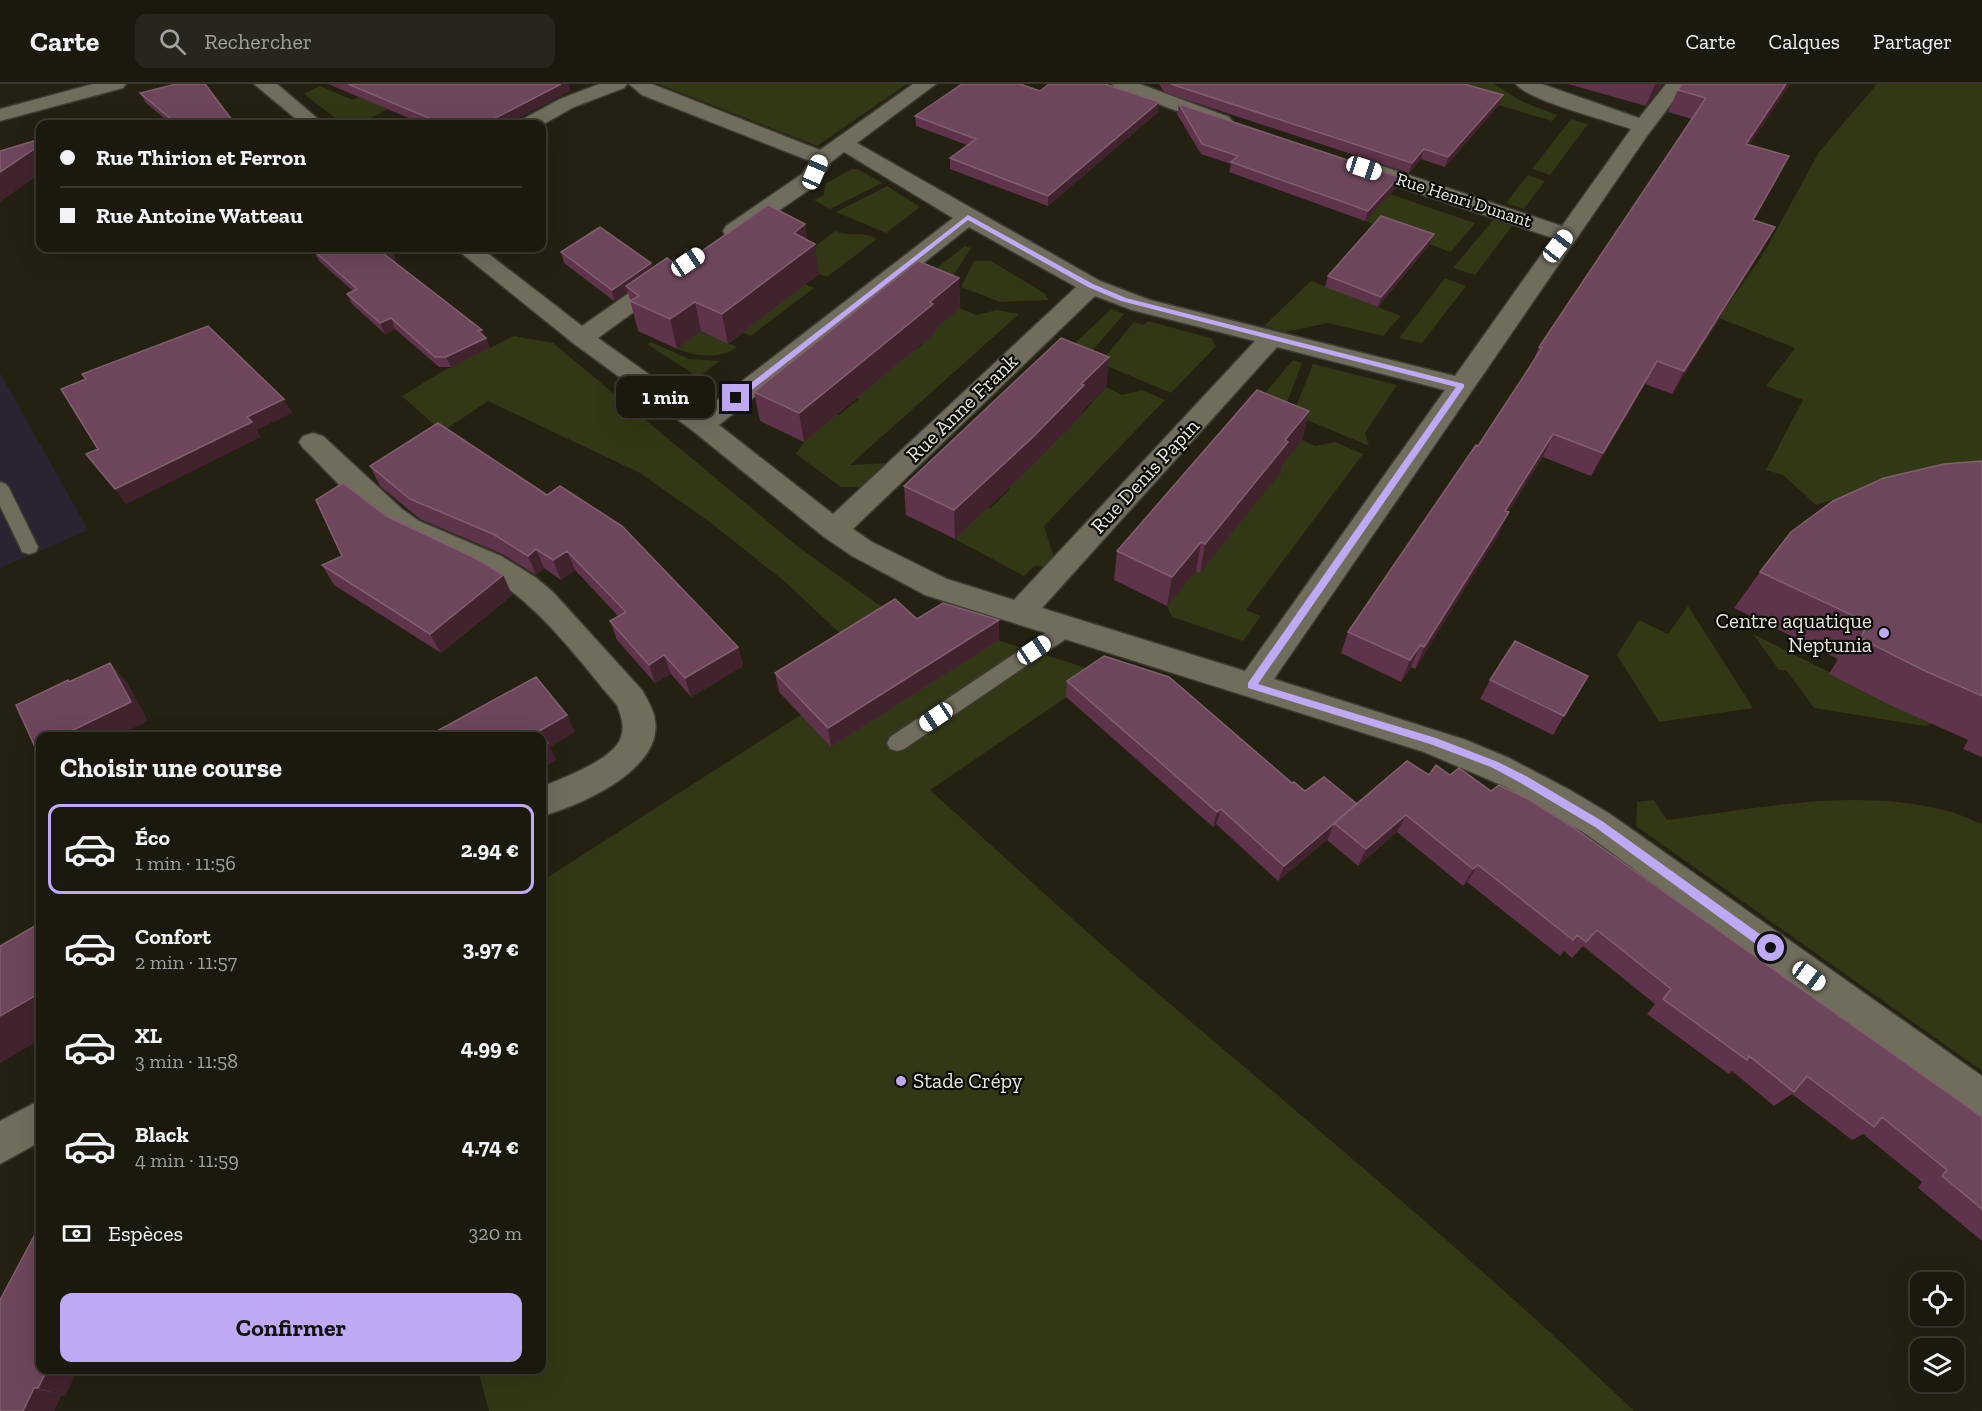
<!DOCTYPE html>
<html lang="fr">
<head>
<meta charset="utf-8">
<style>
  :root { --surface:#1b180e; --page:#28251c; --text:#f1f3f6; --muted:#a0a09e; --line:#39372e; --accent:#bfa9f4 }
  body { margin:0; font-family:"Zilla Slab",serif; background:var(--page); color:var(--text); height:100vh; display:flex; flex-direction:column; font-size:22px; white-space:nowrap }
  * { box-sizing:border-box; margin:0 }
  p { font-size:20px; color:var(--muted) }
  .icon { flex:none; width:33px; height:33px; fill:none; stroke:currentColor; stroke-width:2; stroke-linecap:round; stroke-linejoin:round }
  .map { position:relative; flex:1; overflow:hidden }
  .details { position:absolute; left:36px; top:648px; width:510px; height:642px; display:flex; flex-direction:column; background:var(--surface); border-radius:12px; box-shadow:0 6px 24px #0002,0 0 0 2px var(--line) }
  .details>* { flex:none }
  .hud { position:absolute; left:36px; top:36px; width:510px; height:132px; border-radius:12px; box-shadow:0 6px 24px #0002,0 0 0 2px var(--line); display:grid; align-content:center; height:132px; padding:0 24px; background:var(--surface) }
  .controls { position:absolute; left:1910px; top:1188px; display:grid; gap:12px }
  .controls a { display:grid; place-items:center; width:54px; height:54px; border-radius:12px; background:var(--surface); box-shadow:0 6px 24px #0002,0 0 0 2px var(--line); font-size:30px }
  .end { position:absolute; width:27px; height:27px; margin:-14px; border:8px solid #bfa9f4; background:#111; box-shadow:0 0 0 3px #111 }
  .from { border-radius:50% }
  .bubble { position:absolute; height:42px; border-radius:12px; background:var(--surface); box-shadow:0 6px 24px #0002,0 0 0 2px var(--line); font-size:20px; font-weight:800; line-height:42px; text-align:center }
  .car { position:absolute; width:18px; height:36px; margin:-18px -9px; border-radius:8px; box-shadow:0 0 4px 2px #0007; background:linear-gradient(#fff 24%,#345 0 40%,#fff 0 76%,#345 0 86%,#fff 0) }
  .hud b { display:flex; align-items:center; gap:21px; height:57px; font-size:22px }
  .hud b+b { border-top:2px solid var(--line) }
  .hud i { width:15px; height:15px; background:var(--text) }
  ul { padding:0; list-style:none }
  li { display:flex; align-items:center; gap:18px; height:90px; margin:0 12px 9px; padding:0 12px; border:3px solid transparent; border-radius:12px }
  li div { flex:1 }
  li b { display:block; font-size:22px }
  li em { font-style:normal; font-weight:800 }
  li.on { border-color:var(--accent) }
  li>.icon { width:54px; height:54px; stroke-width:1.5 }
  h2 { padding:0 24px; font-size:27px; line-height:72px }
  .pay { display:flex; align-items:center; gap:15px; height:66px; padding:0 24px; font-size:22px }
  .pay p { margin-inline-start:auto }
  .action { display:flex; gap:12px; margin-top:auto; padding:12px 24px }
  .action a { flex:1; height:69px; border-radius:12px; background:var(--accent); color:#111; font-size:24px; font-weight:800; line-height:69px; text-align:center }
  header { display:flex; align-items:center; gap:36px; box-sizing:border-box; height:84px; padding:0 30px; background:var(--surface); border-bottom:2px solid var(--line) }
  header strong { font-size:28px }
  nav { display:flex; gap:33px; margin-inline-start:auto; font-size:21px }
  .search { width:420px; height:54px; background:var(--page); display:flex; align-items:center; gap:15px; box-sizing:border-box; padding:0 21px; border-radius:12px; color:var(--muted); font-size:22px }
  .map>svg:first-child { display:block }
  .commercial { fill:#2c2332 }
  .green { fill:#323815 }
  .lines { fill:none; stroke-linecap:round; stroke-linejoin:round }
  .service-casing { stroke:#3d3a32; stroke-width:3 }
  .minor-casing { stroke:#3d3a32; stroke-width:3 }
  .secondary-casing { stroke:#3d3a32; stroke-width:3 }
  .service { fill:#716d5d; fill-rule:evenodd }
  .minor { fill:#716d5d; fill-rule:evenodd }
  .secondary { fill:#716d5d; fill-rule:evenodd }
  .wall { fill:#5e334b }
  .shaded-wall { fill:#41232e }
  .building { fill:#6d465b; stroke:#815f6f; stroke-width:1.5 }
  .route { fill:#bfa9f4 }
  .poi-dot { fill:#bfa9f4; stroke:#0b0a05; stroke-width:2 }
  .labels { text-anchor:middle; stroke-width:4.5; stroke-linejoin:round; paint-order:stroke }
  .far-street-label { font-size:18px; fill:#e9e7de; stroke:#0b0a05 }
  .street-label { font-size:21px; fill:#e9e7de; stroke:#0b0a05 }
  .poi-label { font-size:21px; fill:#e9e7de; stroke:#0b0a05; text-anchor:end }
</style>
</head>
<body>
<header>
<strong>Carte</strong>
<div class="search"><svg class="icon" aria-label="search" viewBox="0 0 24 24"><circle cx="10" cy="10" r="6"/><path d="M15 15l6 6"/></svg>Rechercher</div>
<nav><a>Carte</a><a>Calques</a><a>Partager</a></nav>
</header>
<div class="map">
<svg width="1982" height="1327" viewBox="0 0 1982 1327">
  <rect width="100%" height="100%" fill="#242012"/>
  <!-- commercial -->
  <path class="commercial" d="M0,289l88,157 -88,38z"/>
  <!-- green -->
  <path class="green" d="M385,0h53l-80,40h-15l-39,-30 16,-8 33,14z
    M658,0h249l-90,62z
    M1427,0h67l27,17 36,14 -5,6z
    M1877,0h105v392l-111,12 -55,17 -33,-30 -17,-5 37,-70 -37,-14 29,-38 -76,-30 46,-67 54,-99z
    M1571,35l17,5 -38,51 -18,-6z
    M852,85h6l24,14 -52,26 -16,-9 10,-5 1,-11z
    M1528,91l17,6 -21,28 -18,-6z
    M887,102l33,21 -34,26 -50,-21z
    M1390,110l85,29 -24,29 -86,-31z
    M1493,136l19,6 -37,49 -22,-7z
    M835,147c15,6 28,0 42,8l-50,38 -25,-10 5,-14z
    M965,162l6,2 -22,34 -20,-8z
    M974,177h17l53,32 5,7 -49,2 -39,-15z
    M780,189l34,15 -63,48 -26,-11z
    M1445,194l21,8 -44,57 -23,-5z
    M1311,197l90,35 -18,20 -55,-13 -43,9 -21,-6z
    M960,224l16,7 21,-5 22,4 -169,151 37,-2 -24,24h-22l-45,-33 8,-12 32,-28 3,1 20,-16 -3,-2 58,-49 3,1 17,-15 -3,-2z
    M1111,225l13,5 -37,43 -18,-8z
    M1148,237l63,17 5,8 -45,47 -71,-30 34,-41 10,3z
    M701,247l36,16c-17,13 -41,9 -60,2z
    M514,252l39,7 243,202 90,65 -43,26 -60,-56 -72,-57 -71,-50 -152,-72 -46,31 -40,-36 41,-25z
    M651,258l38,17 31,2 -22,16 -51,-33z
    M1293,276l9,3 -18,47 -24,-11z
    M1313,280l84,21 -32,48 4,13 -76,-32z
    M1106,303l16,8 20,-5 23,10 -121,126 10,32 -8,9 -12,-1 -10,10 -69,-37 32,-32 4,1 19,-19 -3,-2 55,-55 3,1z
    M1302,356l13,6 20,-4 28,12 -117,156 15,6 -18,25 -71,-24 -5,-11 29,-35 4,1 81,-100 -3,-2z
    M1688,522l65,102 -94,14 -42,-67 22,-35 29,14z
    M944,539l158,50 -172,117c75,67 148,136 225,201 161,138 326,273 479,420h-1145l-11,-41h64v-489z
    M1753,550l178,89 -6,3 -111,-18 -28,-38h-7z
    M1654,716l13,20c92,-12 189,-33 281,-9 12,3 23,9 34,13v247l-346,-245 1,-24z"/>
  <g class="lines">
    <defs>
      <path id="service" d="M0,398l6,2 3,4 29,59 -2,5 -7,2 -7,-2 -2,-5 -20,-41z
        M1069,536l7,2 3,5 -3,5 -172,117 -7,2 -7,-2 -3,-6 3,-6 172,-115z"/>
      <path id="minor" d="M254,0h23l47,40h-22z
        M599,0h28l-3,4 -50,19 -32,18 -24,-1 3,-4 39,-21z
        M629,0h23l168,66 93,-66h23l-79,59 243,138 50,19 305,76 98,-138 -205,-68 -3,-5 3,-5 8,-2 8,2 198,66 69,-97c-22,-8 -104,-29 -115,-45h26l97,34 27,-34h20l-39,52 -373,543 192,61 43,18 61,32 40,24 372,262v43l-14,-5 -382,-280 -80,-47 -82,-35 -499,-157 -73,-39 -28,-19 -131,-106 -120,-88 -118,-95h26l101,78 77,-54 8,-2 8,2 4,5 -4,5 -77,56 104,74 251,-194 -109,-66 -13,10 -12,21 -77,53 -8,2 -8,-2 -3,-5 3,-5 76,-52 8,-13 -168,-66zM969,143l107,60 -243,227 -114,-89zM1095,212l37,14 123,31 -241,259 -67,-21 -75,-37 -19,-13zM1277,263l168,43 -200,281 -203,-63z
        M1112,0h28l89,33 3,4 -3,4 -7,2 -7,-2 -100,-37z
        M313,349l10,3 79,73 17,12 82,35 34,21 18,15 89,98c5,9 12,20 13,30 8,50 -76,86 -113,96v-29c20,-9 72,-27 79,-50 4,-11 0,-21 -4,-32 -32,-37 -63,-80 -102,-111 -35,-28 -79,-36 -117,-60 -33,-19 -67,-59 -95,-86l-4,-6 4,-6z
        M40,1016v42l-40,22v-43z"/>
      <path id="secondary" d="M93,0h33l-3,4 -123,33v-12z"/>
    </defs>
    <!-- service casing -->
    <use href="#service" class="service-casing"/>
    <!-- minor casing -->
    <use href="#minor" class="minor-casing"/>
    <!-- secondary casing -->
    <use href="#secondary" class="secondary-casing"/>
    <!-- service -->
    <use href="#service" class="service"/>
    <!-- minor -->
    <use href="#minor" class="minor"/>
    <!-- secondary -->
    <use href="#secondary" class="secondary"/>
  </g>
  <!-- wall -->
  <path class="wall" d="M328,0h243l-3,1 2,6 -63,33h-84z
    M1159,0h305l39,11 -4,10 -54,62 -24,-8 -12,14 -240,-79 -5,-2z
    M1568,0h95l-17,22z
    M1682,0h108l-41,61 28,34 -24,41 9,30 -90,144 -27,-10 -54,92 -48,-19 -35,55 -10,23 -83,134 -4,-2 -10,15 -60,-29 7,-21 130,-186 54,-83 7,-16 153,-228 -24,-7 10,-22z
    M1040,7l118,21 -110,94 -98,-37v-11l17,-13 -51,-19 -1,-10z
    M140,9l95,31h-64l-25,-21z
    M1179,20l220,73 -3,11 -31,33 -136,-49 2,-8 -30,-10 -24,-40z
    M805,140l2,16 12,34 -91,70 -27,-13 -24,18 -39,-18 -10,-39 -14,9 -50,-38 -3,-11 90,11 1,5 27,-1z
    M1434,150l-4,10 -52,63 -53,-20 3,-11z
    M311,164h78l3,2 4,11 -2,1 88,68 8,18 -39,19h-12l-44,-38 -10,5 -33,-30 -5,-10 6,-3 -34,-30 -5,-10h1z
    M959,194l1,30 -25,21v4l-131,109 -44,-21 -6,-29z
    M1109,273l-3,30 -24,24v4l-50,51 -77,73 -49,-24 -2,-29z
    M1309,327l-7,29 -19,23 -2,8 -81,102 -4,-2 -29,35 -53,-26 3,-29z
    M438,339l300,224 5,19 -52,31 -20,-23 -16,9 -38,-43 -7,-19 8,-5 -43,-46 -14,10 -17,-12 -8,7 -34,-21 -82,-35 -40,-33 -10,-20z
    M1982,377v296l-19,-8 5,-9 -80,-36 -59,-30 9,-15 -104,-51 26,-36z
    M386,432l117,59 9,20 -71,58 -107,-68 -12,-20 20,-9z
    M917,535l82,1v20l-168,107 -52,-55 -4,-19z
    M1490,596l74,36 -11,19 -73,-36z
    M1067,597l225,102 13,8 52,13 72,-29h21l41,16 491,326v124l-64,-53 4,-6 -59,-48 -11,6 -60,-46 -18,12 -42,-35 -3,3 -82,-60 8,-10 -72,-58 -11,12 -8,-7 -4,5 -93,-74 -4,4 -66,-54 -39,34 -31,-26 1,-1 -50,42 -62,-57 -3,3 -147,-130z
    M40,1286h37l-12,26 -4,-1 -7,16h-54z"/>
  <!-- shaded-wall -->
  <path class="shaded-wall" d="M561,0h10l-3,1 2,6 -63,33h-23z
    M1655,0h8l-17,22z
    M1786,0h4l-55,83 11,-23z
    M1503,11l-4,10 -54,62 3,-10z
    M1159,18l-1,10 -110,94v-10z
    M34,57l6,10v23l-40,28v-30z
    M1424,65l-3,10 -12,14 3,-10z
    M1789,72l-12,23 -37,64 13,-23z
    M1399,93l-3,11 -31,33 3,-10z
    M805,140l4,26 6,-6 4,30 -91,70 -6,-30 72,-81z
    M1775,143l-13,23 -90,144 12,-23z
    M1434,150l-4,10 -52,63 3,-10z
    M392,166l4,11 -7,3 -5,-10z
    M651,179l3,11 -28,12 2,6 -14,9 -2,-11z
    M959,194l1,30 -25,21v4l-131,109 -5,-29z
    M695,218l6,29 -24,18 -7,-30z
    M391,234l4,11 -10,5 -5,-11z
    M482,246l8,18 -39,19 -5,-10 32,-26z
    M1109,273l-3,30 -24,24v4l-50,51 -77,73 -1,-29z
    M1657,277l-12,23 -54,92 12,-23z
    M284,315l8,14 -35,17 4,7 -135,67 -11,-15 132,-72z
    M1309,327l-7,29 -19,23 -2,8 -81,102 5,-29 80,-104z
    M1553,350l-10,23 -48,76 10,-22z
    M1509,428l-11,23 -83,134 9,-22z
    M1201,458l-5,29 -29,35 5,-29z
    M536,465l8,19 -8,7 -8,-19z
    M567,467l8,19 -14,10 -8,-20z
    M503,491l9,20 -71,58 -11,-19z
    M999,536v20l-168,107 -3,-19z
    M1420,561l-9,22 -10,15 9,-22z
    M738,563l5,19 -52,31 -6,-19z
    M664,571l7,19 -16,9 -6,-18z
    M110,579l17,19 21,39 -31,15h-56z
    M567,631l8,17 -25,15 6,13 -14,9v-22l-3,-16z
    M1221,725l-5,15 -3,3 4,-15z
    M1406,731l-9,17 -39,34 8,-17z
    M1334,739l-6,16 -50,42 6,-15z
    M1478,781l-11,17 -4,4 10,-17z
    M40,909v47l-40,23v-47z
    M47,1286h30l-12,26 -27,-8z
    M34,1304l27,7 -7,16h-31z"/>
  <!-- building -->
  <path class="building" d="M176,0h29l30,40h-58l-37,-31z
    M348,0h213l-77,40h-41z
    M962,0h58l20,7 9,-7h56l54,18 -111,94 -98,-38 26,-19 -61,-23z
    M1171,0h293l39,11 -55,62 -24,-8 -12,14z
    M1682,0h104l-40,60 43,12 -36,64 22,7 -91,144 -27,-10 -54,92 -50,-19 -48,77 4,1 -85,135 -4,-2 -10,15 -62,-28 128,-187 2,1 64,-98 -3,-1 167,-249 -28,-8z
    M1179,20l220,73 -31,34 -137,-49 7,-6 -36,-12z
    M34,57l3,6 -37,25v-21z
    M768,121l37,19 -11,9 21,11 -93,70 -27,-12 -25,17 -40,-18 9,-5 -13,-10 41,-28 12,9z
    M1381,132l53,18 -53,63 -53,-21z
    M600,143l51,36 -39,27 -51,-38z
    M319,164h70l3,2 -8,4 98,76 -4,1 8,7 -40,19h-11l-44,-39 -11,5 -33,-29 10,-5 -43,-38 6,-3z
    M918,177l41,17 -29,24 3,2 -134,109 -45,-21z
    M208,242l76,73 -37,18 5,5 -137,67 -29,-35 12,-5 -37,-60 25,-10 -4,-5z
    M1061,254l48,19 -28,27 3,1 -51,52 -79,73 -50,-24z
    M1257,306l52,21 -24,29 3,2 -83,102 -4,-2 -29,35 -55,-26z
    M438,339l109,72 13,-9 62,40 116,121 -53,31 -21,-23 -15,10 -39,-44 16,-9 -59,-61 -14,9 -17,-11 -8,7 -35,-22 -83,-35 -40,-33z
    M1982,377v235l-61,-27 -61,-31 9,-15 -109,-51 31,-40 42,-31 51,-23 60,-14z
    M343,399l43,33 91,43 26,16 -73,59 -108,-69 20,-9 -26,-56z
    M895,515l22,20 26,-16 56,17 -171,108 -53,-55z
    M1515,557l73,35 -24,40 -74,-36z
    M1104,572l65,21 123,106 2,-1 11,9 19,-14 33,27 -73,62 -63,-57 -4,3 -150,-131z
    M110,579l21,39 -70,34h-21v11l-4,2 -20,-44 52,-25 1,2z
    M536,593l31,38 -28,16 9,12 -6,4v-11h-114z
    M1407,677l22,14 7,-10 14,10 9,-7 32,23 8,-6 31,15 44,28 408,289v92l-40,-33 5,-6 -65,-53 -8,10 -67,-51 -13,16 -45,-36 -2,4 -84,-61 8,-10 -74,-59 -11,12 -9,-7 -4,5 -95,-75 -5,4 -67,-54 -40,34 -32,-26z
    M40,839v70l-40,23v-70z
    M40,1141v145h7l-9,18h-4l-11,23h-23v-111z"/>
  <!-- route -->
  <path class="route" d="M968,131l125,69 33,14 338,86v3l-206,297 178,54 62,24 28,14 76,45 173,124v7h-8l-172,-125 -76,-45 -28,-15 -61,-23 -182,-56v-5l208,-296 -335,-86 -33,-14 -120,-67 -229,180h-6v-3z"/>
  <!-- markers -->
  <g class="poi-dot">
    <circle cx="1884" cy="549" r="6"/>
    <circle cx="901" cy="997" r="6"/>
  </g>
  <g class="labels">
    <!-- far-street labels -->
    <g class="far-street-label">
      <text transform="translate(1464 116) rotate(18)" y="6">Rue Henri Dunant</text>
    </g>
    <!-- street labels -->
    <g class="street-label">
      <text transform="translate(962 324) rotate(-44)" y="7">Rue Anne Frank</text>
      <text transform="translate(1145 392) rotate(-47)" y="7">Rue Denis Papin</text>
    </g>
    <!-- poi labels -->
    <g class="poi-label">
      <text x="1872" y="544">Centre aquatique<tspan x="1872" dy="24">Neptunia</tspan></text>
      <text x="913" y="1004" text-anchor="start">Stade Crépy</text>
    </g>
  </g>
</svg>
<div class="controls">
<a><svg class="icon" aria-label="locate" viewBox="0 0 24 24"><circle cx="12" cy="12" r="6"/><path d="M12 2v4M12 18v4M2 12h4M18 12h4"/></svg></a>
<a><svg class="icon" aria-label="layers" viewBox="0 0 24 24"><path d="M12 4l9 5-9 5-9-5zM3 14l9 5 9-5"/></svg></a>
</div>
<i class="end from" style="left:1771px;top:864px"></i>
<i class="end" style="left:736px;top:314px"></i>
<div class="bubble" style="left:616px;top:292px;width:99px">1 min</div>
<i class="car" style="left:1364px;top:84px;rotate:108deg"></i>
<i class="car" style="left:815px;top:88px;rotate:23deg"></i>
<i class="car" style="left:1558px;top:162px;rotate:38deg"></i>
<i class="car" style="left:688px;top:178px;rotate:56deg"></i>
<i class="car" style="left:1034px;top:566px;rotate:56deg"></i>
<i class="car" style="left:936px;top:633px;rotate:236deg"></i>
<i class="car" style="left:1809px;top:892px;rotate:126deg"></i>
<div class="hud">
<b><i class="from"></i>Rue Thirion et Ferron</b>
<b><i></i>Rue Antoine Watteau</b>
</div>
<section class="details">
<h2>Choisir une course</h2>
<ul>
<li class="on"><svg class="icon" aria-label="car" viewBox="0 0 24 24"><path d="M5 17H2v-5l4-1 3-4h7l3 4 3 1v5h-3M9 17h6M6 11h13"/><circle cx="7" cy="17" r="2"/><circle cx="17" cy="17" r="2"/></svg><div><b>Éco</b><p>1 min · 11:56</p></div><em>2.94 €</em></li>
<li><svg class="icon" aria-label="car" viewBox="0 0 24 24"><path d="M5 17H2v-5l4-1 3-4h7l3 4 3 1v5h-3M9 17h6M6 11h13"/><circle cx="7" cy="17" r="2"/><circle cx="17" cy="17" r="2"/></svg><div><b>Confort</b><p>2 min · 11:57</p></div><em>3.97 €</em></li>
<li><svg class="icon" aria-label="car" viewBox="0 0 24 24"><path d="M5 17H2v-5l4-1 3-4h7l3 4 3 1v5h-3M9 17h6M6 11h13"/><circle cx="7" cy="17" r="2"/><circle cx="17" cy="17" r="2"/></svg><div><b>XL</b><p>3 min · 11:58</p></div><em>4.99 €</em></li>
<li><svg class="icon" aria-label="car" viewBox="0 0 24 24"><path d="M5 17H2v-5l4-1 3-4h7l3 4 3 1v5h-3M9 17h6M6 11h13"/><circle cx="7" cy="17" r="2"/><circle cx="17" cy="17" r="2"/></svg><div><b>Black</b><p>4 min · 11:59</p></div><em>4.74 €</em></li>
</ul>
<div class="pay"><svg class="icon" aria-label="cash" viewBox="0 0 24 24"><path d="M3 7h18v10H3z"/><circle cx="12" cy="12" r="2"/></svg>Espèces<p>320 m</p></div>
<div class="action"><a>Confirmer</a></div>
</section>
</div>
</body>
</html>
